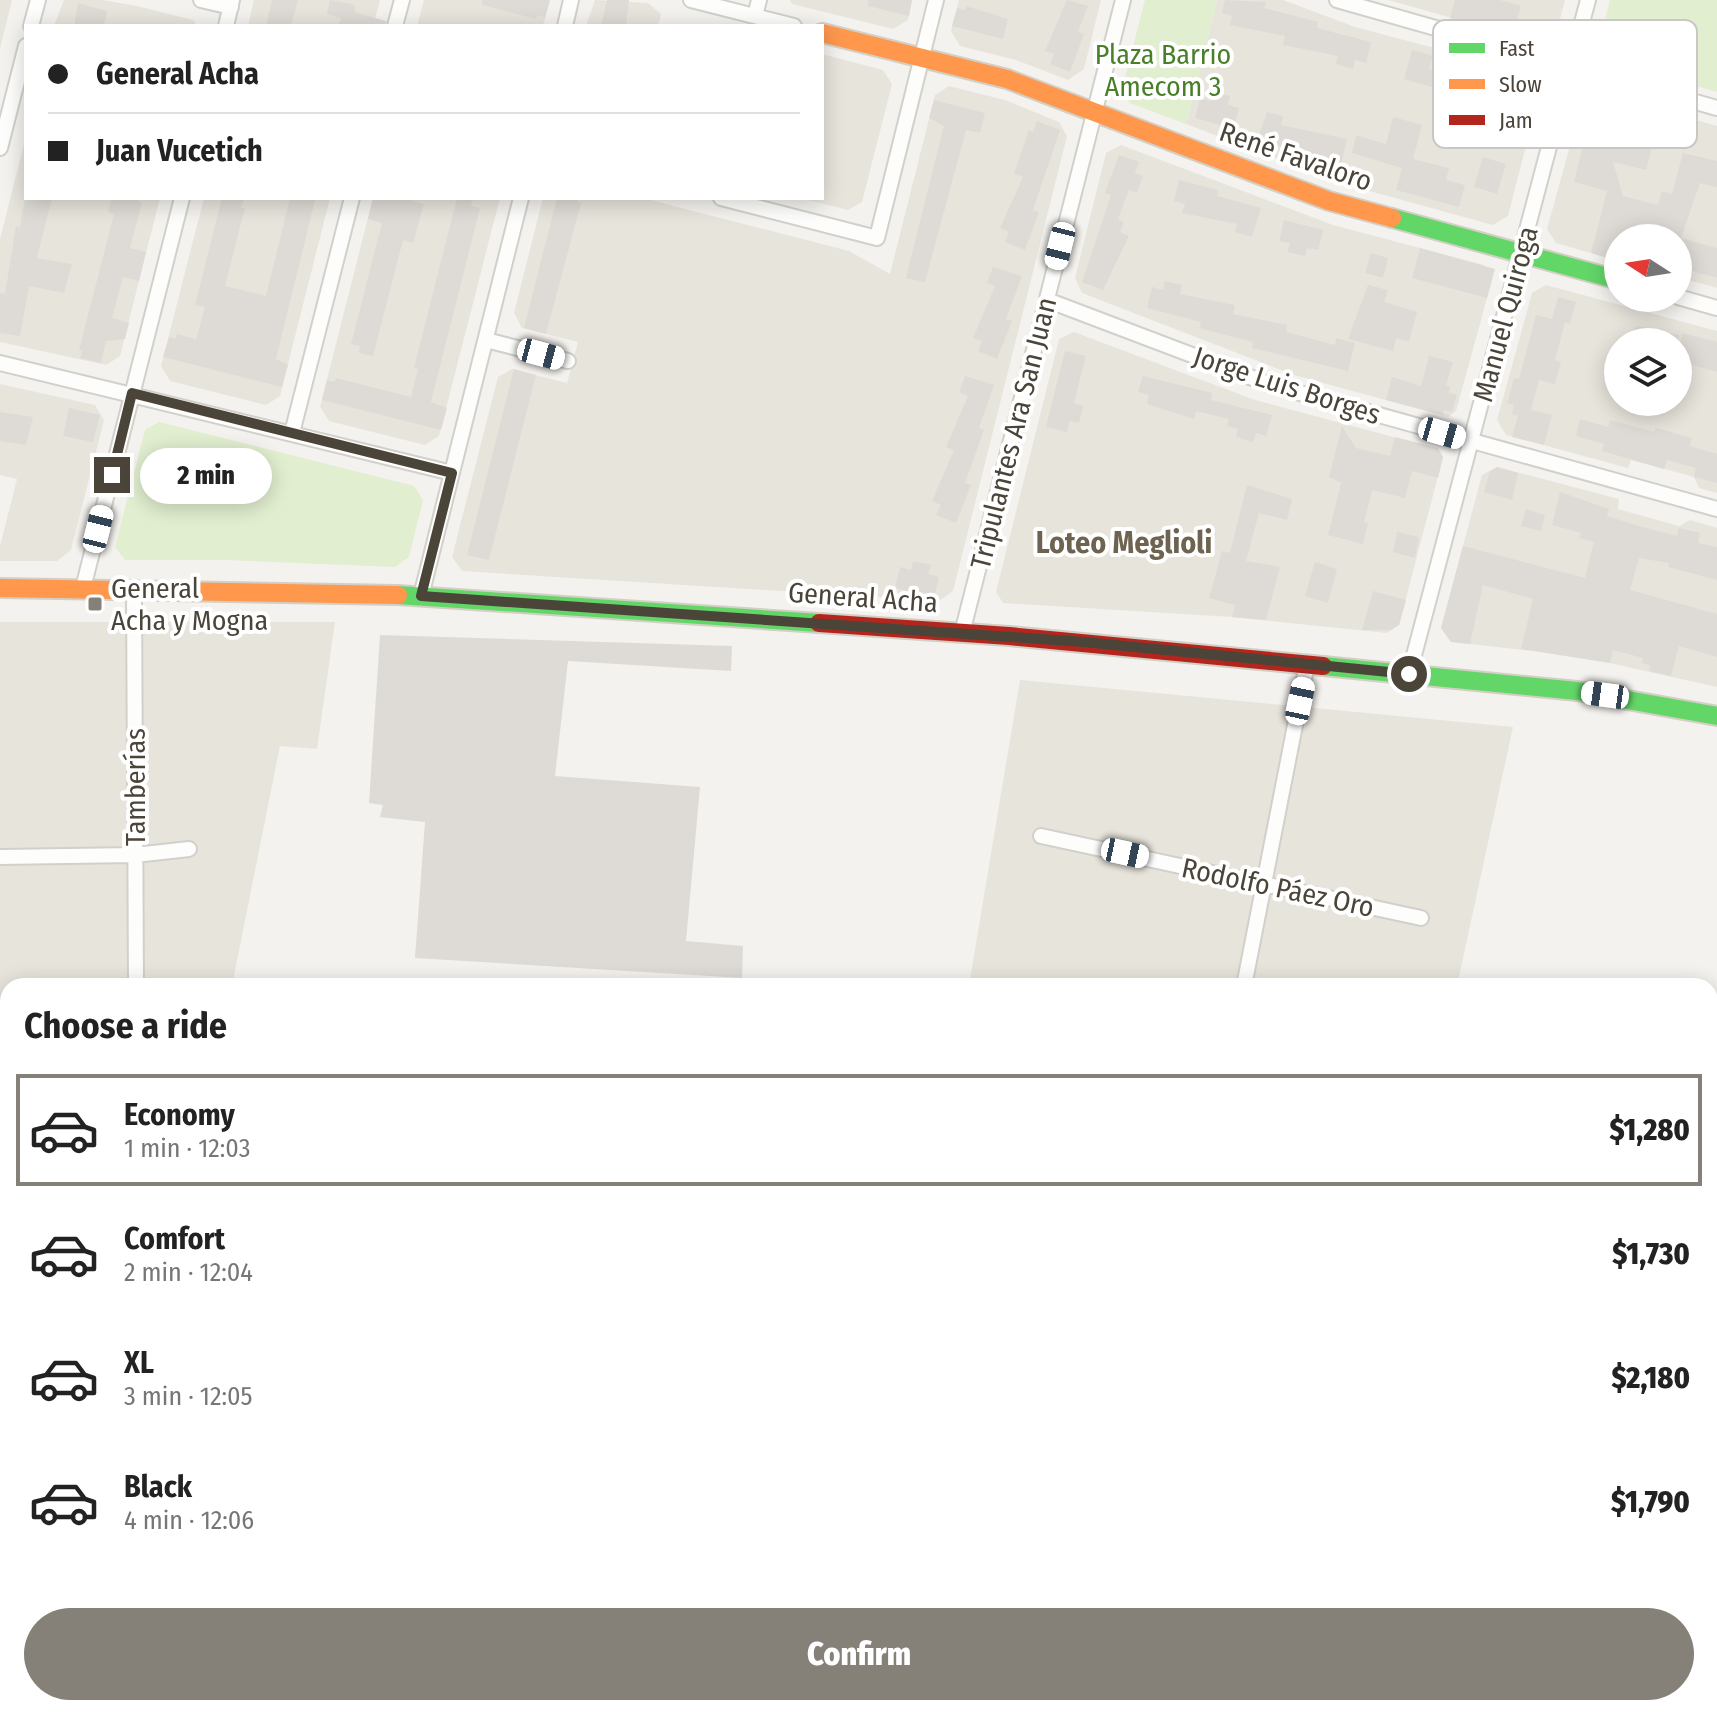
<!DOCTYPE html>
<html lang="en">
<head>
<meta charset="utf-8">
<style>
  :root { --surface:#fff; --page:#f6f6f6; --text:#222; --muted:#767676; --line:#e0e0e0; --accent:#868178 }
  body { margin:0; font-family:"Fira Sans Condensed",sans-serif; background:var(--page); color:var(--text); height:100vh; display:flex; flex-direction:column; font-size:30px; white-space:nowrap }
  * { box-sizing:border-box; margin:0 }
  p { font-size:26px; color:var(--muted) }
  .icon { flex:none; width:44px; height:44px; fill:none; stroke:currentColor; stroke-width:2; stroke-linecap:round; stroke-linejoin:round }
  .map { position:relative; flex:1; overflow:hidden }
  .drawer { position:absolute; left:0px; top:978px; width:1718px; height:738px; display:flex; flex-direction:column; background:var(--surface); border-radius:24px 24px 0 0; box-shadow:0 4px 20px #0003 }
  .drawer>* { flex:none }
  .guide { position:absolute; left:24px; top:24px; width:800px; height:176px; border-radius:0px; box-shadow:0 4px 20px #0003; display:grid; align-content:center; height:176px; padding:0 24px; background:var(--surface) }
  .needle { width:52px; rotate:282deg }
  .tools { position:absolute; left:1604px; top:224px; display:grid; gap:16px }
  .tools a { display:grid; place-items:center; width:88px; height:88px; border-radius:50%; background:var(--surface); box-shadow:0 4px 20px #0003; font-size:40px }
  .end { position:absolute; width:36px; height:36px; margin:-18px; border:10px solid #4b4439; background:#fff; box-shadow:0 0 0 4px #fff }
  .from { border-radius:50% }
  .bubble { position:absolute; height:56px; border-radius:28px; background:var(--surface); box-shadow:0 4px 20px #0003; font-size:26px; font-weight:800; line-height:56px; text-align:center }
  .car { position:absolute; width:24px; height:48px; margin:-24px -12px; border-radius:10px; box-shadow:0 0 6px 2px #0007; background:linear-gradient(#fff 24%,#345 0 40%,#fff 0 76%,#345 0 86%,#fff 0) }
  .guide b { display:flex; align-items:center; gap:28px; height:76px; font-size:30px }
  .guide b+b { border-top:2px solid var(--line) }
  .guide i { width:20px; height:20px; background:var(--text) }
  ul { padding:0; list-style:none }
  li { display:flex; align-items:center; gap:24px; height:112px; margin:0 16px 12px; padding:0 8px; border:4px solid transparent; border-radius:0px }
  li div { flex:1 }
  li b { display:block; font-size:30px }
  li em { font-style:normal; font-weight:800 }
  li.selected { border-color:var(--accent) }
  li>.icon { width:72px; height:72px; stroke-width:1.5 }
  h2 { padding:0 24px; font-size:36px; line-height:96px }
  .cta { display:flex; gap:16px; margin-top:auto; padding:16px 24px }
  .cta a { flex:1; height:92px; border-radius:48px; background:var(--accent); color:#fff; font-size:32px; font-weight:800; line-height:92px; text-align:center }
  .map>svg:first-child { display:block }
  .residential { fill:#e7e4dc; fill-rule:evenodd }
  .green { fill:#e1eecf }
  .building { fill:#dedbd6 }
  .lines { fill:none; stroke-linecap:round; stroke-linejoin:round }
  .street-casing { stroke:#d2d0cb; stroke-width:18 }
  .fast-casing { stroke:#d3cfc5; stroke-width:22 }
  .slow-casing { stroke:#d3cfc5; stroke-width:22 }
  .jam-casing { stroke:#d3cfc5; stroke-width:22 }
  .street { stroke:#fdfdfc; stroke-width:14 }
  .fast { stroke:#63d668; stroke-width:18 }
  .slow { stroke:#ff974d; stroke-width:18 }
  .jam { stroke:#b3261e; stroke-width:18 }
  .route { stroke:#4b4439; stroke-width:10 }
  .poi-dot { fill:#868178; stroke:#fff; stroke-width:3 }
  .labels { text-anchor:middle; stroke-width:8; stroke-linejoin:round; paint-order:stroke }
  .park-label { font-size:28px; fill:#4a7f2a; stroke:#fff }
  .street-label { font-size:28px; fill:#4b4439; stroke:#fff }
  .poi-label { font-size:28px; fill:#4b4439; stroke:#fff; text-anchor:start }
  .neighbourhood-label { font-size:30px; font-weight:bold; fill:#6e6250; stroke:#fff }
  .key { fill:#fff; stroke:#c9c7c4; stroke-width:2 }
  .key-label { font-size:22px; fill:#4b4439 }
</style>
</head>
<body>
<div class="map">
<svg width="1717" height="1715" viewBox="0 0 1717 1715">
  <rect width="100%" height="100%" fill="#f4f2ee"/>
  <!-- residential -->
  <path class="residential" d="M0,0h12l-12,49z
    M64,0h38l35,6 56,14 4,6h-143z
    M254,0h126l-7,26h-125z
    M424,0h126l-7,26h-126z
    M595,0l53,3 13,11 -3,12h-72z
    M790,0h122l-4,20 -15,9 -101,-25z
    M959,0h142l-17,69 -16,11 -52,-20 -56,-14 -9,-15z
    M1217,0h66l72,27 178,47 9,10 -34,132 -15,9 -149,-41 -158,-60z
    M1388,0h177l-9,34 -15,9z
    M822,54l61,16 9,14 -30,118 -14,8 -48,-12h22z
    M949,86l56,14 54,22 8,14 -114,455 -14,10 -477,-30 -10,-14 46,-180 14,-8 55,14 11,-41 -56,-14 -8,-15 29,-115h100l206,53 41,23 45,-179z
    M1597,92l120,34v162l-39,-11v-39h-60v23l-62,-18 -9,-14 35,-127z
    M26,136v62h134l-40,158 -14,9 -106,-23v-103z
    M1121,145l212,80 151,40 8,15 -36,131 -8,6 -154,-42 -212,-82 -7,-15 31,-125z
    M204,198h126l-50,198 -14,9 -96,-24 -9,-15z
    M373,198h127l-61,238 -14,9 -96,-24 -9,-14z
    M1546,285l171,46v162l-18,-5 -5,-11 -63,-17 -3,8 -122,-33 -9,-15 35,-127zM1618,342h60v60h-60z
    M1074,332l181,68 183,49 5,8 -44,168 -12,8 -155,-16 -229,-14 -7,-11 63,-253z
    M0,384l95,21 9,15 -33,130 -14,11h-57v-15l17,-67 -17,-4z
    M1497,467l122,32 -1,10 61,17 11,-6 27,8v159l-139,-31 -127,-14 -10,-14 41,-153z
    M0,622h335l-18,127 -37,-3 -48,240h-224v18h-8z
    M1020,680l493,47 -56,259h-488z
    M821,1708h409l11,7h-421z"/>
  <!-- green -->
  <path class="green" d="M1145,0h72l-31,124 -56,-21 -8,-14z
    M1610,0h107v92l-109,-31 -10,-14z
    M159,422l255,64 9,14 -14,57 -14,10 -168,-7h-102l-10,-13 30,-117z"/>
  <!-- building -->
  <path class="building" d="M272,0h26l-7,26h-25z
    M330,0l25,5 -1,7 32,9 -1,5h-47l3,-8 -14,-4z
    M482,0h68l-5,17 -8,-2 -1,4 -54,-14z
    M607,0h22l-3,26h-25z
    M868,0h44l-3,16 -41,-10z
    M1067,0l21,6 -10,26 6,2 -14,38 -20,-8 4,-10 -9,-3z
    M1225,0l41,2 -2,6 54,14 -1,6 54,14 -5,21 -11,-3 -2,9 -17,-5 2,-8 -55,-11 2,-9 -55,-11 2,-9 -10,-3z
    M1455,0h45l21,6 -8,29 -63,-17z
    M78,3l29,8 -3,15h-30z
    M966,6l42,13 -5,20 -51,-13 5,-18 8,2z
    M1412,50l21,6 -4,13 36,9 5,-20 16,4 -8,30 -16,-4 -5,17 -21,-5 3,-11 -35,-10z
    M1213,92l17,4 -2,9 11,3 -5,21 -39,-11 5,-20 11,3z
    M1597,92l65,18 -16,60 -33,-8 10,34 35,9 4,-14 10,3 11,-41 34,8v26l-17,-4 -19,55 36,10v30l-39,-11v-29h-60v23l-27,-8 16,-62 -33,-9 17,-68 -21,-5z
    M934,100l51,13 -5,20 -14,-3 -41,152 -19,-4 38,-152 -15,-8z
    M1267,112l16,4 -2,9 66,14 -7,29 -40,-10 2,-6 -45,-11z
    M1393,117l29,8 -9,34 36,9 -3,12 19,5 -6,22 -63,-17 6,-22 -50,-15 4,-18 30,9z
    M1037,121l23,9 -27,80 6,2 -14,38 -20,-8 4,-10 -9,-4 23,-51 -9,-3 15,-44 4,2z
    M1119,155l20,7 -4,11 8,3 -6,17 -8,-3 -11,29 6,3 -4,10 9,4 -26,54 -21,-8 29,-87 -6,-2z
    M1483,157l23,7 -9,30 -23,-7z
    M1179,180l39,10 -1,6 44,12 -9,29 -17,-5 2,-8 -55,-11 3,-9 -11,-3z
    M25,198h27l-15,60 35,6 -8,29 -35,-7 -9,50 -20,-3v-40l5,1 11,-68 4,1z
    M112,198h22l8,5 -12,45 16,4 -7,29 -16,-4 -11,41 17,5 -4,16 -19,2 -5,22 -21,-5 2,-7 -3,-1 35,-136 -6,-2z
    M222,198h22l-3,10h4l-20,78 41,10 24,-98 25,2 -39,159 12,6 -6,22 -119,-30 6,-20 7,2 1,-5 19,5 9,-32 -10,-2z
    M373,198h40l-1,3 12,3 -11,39 -10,-3 -30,116 -14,-3 1,-7 -9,-2 31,-121 -14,-4z
    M457,198h16l-2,8 9,2 -49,194 16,6 -6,22 -119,-30 5,-20 8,2 1,-4 75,19 7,-28 -4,-1z
    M557,198h22l-2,4 4,1 -35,131 -22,-6z
    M1284,220l39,10 -5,20 -11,-2 -2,8 -18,-4 3,-9 -11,-2z
    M1420,248l75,21 -8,29 -75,-20z
    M1371,253l17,5 -5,20 -18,-5z
    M993,267l29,9 -16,43 6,2 -15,38 -19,-8 4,-10 -9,-3 22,-52 -8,-3z
    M1165,281l17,4 -2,9 55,11 -2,9 54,11 -1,7 49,13 1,-7 19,5 -7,28 -96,-23 1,-6 -54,-14 2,-6 -54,-14 5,-21 11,3z
    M1368,285l20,5 -4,12 33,10 -8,30 -13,-4 -3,13 -45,-12z
    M1558,297l18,5 -6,22 -5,-2 -10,38 6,2 -6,22 -16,-4 -8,30 21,5 -8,30 -32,-8 6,-21 -6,-2 2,-9 -7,-2 7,-25 5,1 17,-64 28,7 -12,-3z
    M1636,326l43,9 -1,7h-46z
    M1682,333l35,9v30l-39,-11z
    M1065,351l21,5 -12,47 9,3 -4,17 -9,-2 -3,11 -21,-5z
    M1429,356l24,6 -7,23 4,1 -1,7 8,2 -5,17 -8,-2 -1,5 -57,-15 6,-23 29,9z
    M514,369l22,6 -47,185 -22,-5z
    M965,376l29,9 -15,43 5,2 -19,53 6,2 -15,38 -20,-8 5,-10 -9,-4 22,-51 -8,-3 22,-51 -9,-4z
    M1143,376l69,17 -1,7 61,15 -6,21 -10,-3 -3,9 -17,-5 2,-8 -11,-3 2,-7 -33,-8 -2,8 -47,-15 2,-9 -11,-3z
    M69,408l31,7 -7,27 -30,-6z
    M0,412l33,5 -7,28 -26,-4z
    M1580,419l28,8 2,-7 44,12 2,-4 36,10 -2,8 27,8v29l-23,-6 2,-9 -29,-8 -3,9 -62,-18 2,-7 -28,-8z
    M1342,426l14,22 34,8 5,-19 43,11 5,9 -5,21 -26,-7 -7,27 -33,-8 -8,32 4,1 -5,21 -35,-9 13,-52 -12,-6z
    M1497,467l21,6 -6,27 -28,-8 6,-21z
    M1247,485l45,14 -5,21 -28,-7 -13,48 34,6 -14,53 -34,-3 3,-12 -26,-7 13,-47 8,2z
    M1560,492l49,17 -2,7 32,10 38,10 2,-8 21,5 -2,10 19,4v33l-49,-13 1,-4 -30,-5 -9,32 87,24v43l-38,-11 -8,30 -22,-5 1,-6 -8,-2 1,-5 -30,-8 -3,13 -89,-14 12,-50 -50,-14 -13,59 -19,-2 -10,-14 22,-82 122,32 9,-36 -15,-4 2,-5 -29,-8z
    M1526,509l19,6 -4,16 -20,-5z
    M1397,532l22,5 -4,21 -22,-6z
    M913,561l18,4 -3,9 11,3 -5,21 -39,-10 5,-21 11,3z
    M1315,562l22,7 -9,34 -23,-7z
    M1373,591l33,9 -7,25 -8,5h-29z
    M380,635l352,11 -1,25 -163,-10 -13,115 145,11 -14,154 57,5 -1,32 -327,-20 10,-136 -45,-5 3,-12 -14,-2z"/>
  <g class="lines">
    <defs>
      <path id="street" d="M201,0l30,7
        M691,0l103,26
        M1337,0l380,108
        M755,16l4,-16
        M31,26l7,-26
        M226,26l6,-26
        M395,26l7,-26
        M565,26l6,-26
        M0,148l26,-102
        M721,198l156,40 59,-238
        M1678,297l39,11
        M1047,300l224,85 446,124
        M486,340l82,21
        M0,363l452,110
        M292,433l60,-235
        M83,588l99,-390
        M134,588l2,398
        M421,596l100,-398
        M962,633l161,-633
        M1409,674l179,-674
        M1041,836l380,82
        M0,857l135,-2 54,-6
        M1244,986l63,-322
        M917,1715l1,-7
        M1098,1715l1,-7"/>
      <path id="fast" d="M1392,218l226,62
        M398,595l421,28
        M1323,666l254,25 140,25"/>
      <path id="slow" d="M822,33l185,46 322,122 63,17
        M0,588l398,7"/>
      <path id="jam" d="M819,623l190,13 314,30"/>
    </defs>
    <!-- street casing -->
    <use href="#street" class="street-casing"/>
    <!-- fast casing -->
    <use href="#fast" class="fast-casing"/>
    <!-- slow casing -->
    <use href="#slow" class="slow-casing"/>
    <!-- jam casing -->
    <use href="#jam" class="jam-casing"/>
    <!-- street -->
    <use href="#street" class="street"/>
    <!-- fast -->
    <use href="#fast" class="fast"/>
    <!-- slow -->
    <use href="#slow" class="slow"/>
    <!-- jam -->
    <use href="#jam" class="jam"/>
  </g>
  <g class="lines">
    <!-- route -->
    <path class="route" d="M112,475l20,-82 320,80 -31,123 663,46 325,32"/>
  </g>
  <!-- markers -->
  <rect class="poi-dot" x="87" y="596" width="16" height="16" rx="4"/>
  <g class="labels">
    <!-- park labels -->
    <g class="park-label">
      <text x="1163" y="64">Plaza Barrio<tspan x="1163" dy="32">Amecom 3</tspan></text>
    </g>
    <!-- street labels -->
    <g class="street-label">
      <text transform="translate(1296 156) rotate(19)" y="10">René Favaloro</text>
      <text transform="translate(1505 314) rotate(-75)" y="10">Manuel Quiroga</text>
      <text transform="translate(1287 385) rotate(18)" y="10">Jorge Luis Borges</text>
      <text transform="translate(1013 433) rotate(-76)" y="10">Tripulantes Ara San Juan</text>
      <text transform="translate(863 597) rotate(4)" y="10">General Acha</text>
      <text transform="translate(135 787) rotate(-90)" y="10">Tamberías</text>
      <text transform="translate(1278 887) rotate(12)" y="10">Rodolfo Páez Oro</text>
    </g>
    <!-- poi labels -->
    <g class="poi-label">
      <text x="111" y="598">General<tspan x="111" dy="32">Acha y Mogna</tspan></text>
    </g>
    <!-- neighbourhood labels -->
    <g class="neighbourhood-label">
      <text x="1124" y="553">Loteo Meglioli</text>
    </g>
  </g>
  <!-- legend -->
  <rect x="1433" y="20" width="264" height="128" rx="12" class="key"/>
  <rect x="1449" y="43" width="36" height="10" fill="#63d668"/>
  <rect x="1449" y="79" width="36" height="10" fill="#ff974d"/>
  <rect x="1449" y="115" width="36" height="10" fill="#b3261e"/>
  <g class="key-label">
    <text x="1499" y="56">Fast</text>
    <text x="1499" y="92">Slow</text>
    <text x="1499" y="128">Jam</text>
  </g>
</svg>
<div class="tools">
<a><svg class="needle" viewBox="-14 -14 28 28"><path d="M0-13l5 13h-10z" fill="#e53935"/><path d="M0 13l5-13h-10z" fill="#767676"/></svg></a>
<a><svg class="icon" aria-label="layers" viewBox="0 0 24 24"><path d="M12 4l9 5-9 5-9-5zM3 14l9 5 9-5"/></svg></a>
</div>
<i class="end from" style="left:1409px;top:674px"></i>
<i class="end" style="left:112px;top:475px"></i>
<div class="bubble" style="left:140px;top:448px;width:132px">2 min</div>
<i class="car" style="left:1060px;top:246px;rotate:194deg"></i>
<i class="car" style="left:541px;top:354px;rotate:105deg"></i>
<i class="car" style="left:1442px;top:433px;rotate:106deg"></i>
<i class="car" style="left:98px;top:529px;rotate:14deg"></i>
<i class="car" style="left:1605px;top:695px;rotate:278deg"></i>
<i class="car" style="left:1300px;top:701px;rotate:12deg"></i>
<i class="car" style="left:1125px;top:853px;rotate:102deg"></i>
<div class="guide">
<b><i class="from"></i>General Acha</b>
<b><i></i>Juan Vucetich</b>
</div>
<section class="drawer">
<h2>Choose a ride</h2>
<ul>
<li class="selected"><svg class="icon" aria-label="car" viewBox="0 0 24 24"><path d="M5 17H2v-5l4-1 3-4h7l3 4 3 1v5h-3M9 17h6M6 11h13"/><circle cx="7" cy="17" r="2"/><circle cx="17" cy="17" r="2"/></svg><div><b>Economy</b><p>1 min · 12:03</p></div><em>$1,280</em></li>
<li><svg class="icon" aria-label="car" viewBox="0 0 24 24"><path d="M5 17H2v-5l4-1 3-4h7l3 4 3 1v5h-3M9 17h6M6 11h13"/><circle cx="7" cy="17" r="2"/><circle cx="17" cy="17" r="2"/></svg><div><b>Comfort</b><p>2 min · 12:04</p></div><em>$1,730</em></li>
<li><svg class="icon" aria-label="car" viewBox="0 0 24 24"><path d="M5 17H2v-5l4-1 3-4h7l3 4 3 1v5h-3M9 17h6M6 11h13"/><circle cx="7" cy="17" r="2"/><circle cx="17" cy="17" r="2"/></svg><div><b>XL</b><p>3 min · 12:05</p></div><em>$2,180</em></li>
<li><svg class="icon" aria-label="car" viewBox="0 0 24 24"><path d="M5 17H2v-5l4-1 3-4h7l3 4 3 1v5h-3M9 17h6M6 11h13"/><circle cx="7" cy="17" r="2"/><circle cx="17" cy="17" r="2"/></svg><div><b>Black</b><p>4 min · 12:06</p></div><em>$1,790</em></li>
</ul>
<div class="cta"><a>Confirm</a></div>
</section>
</div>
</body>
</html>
